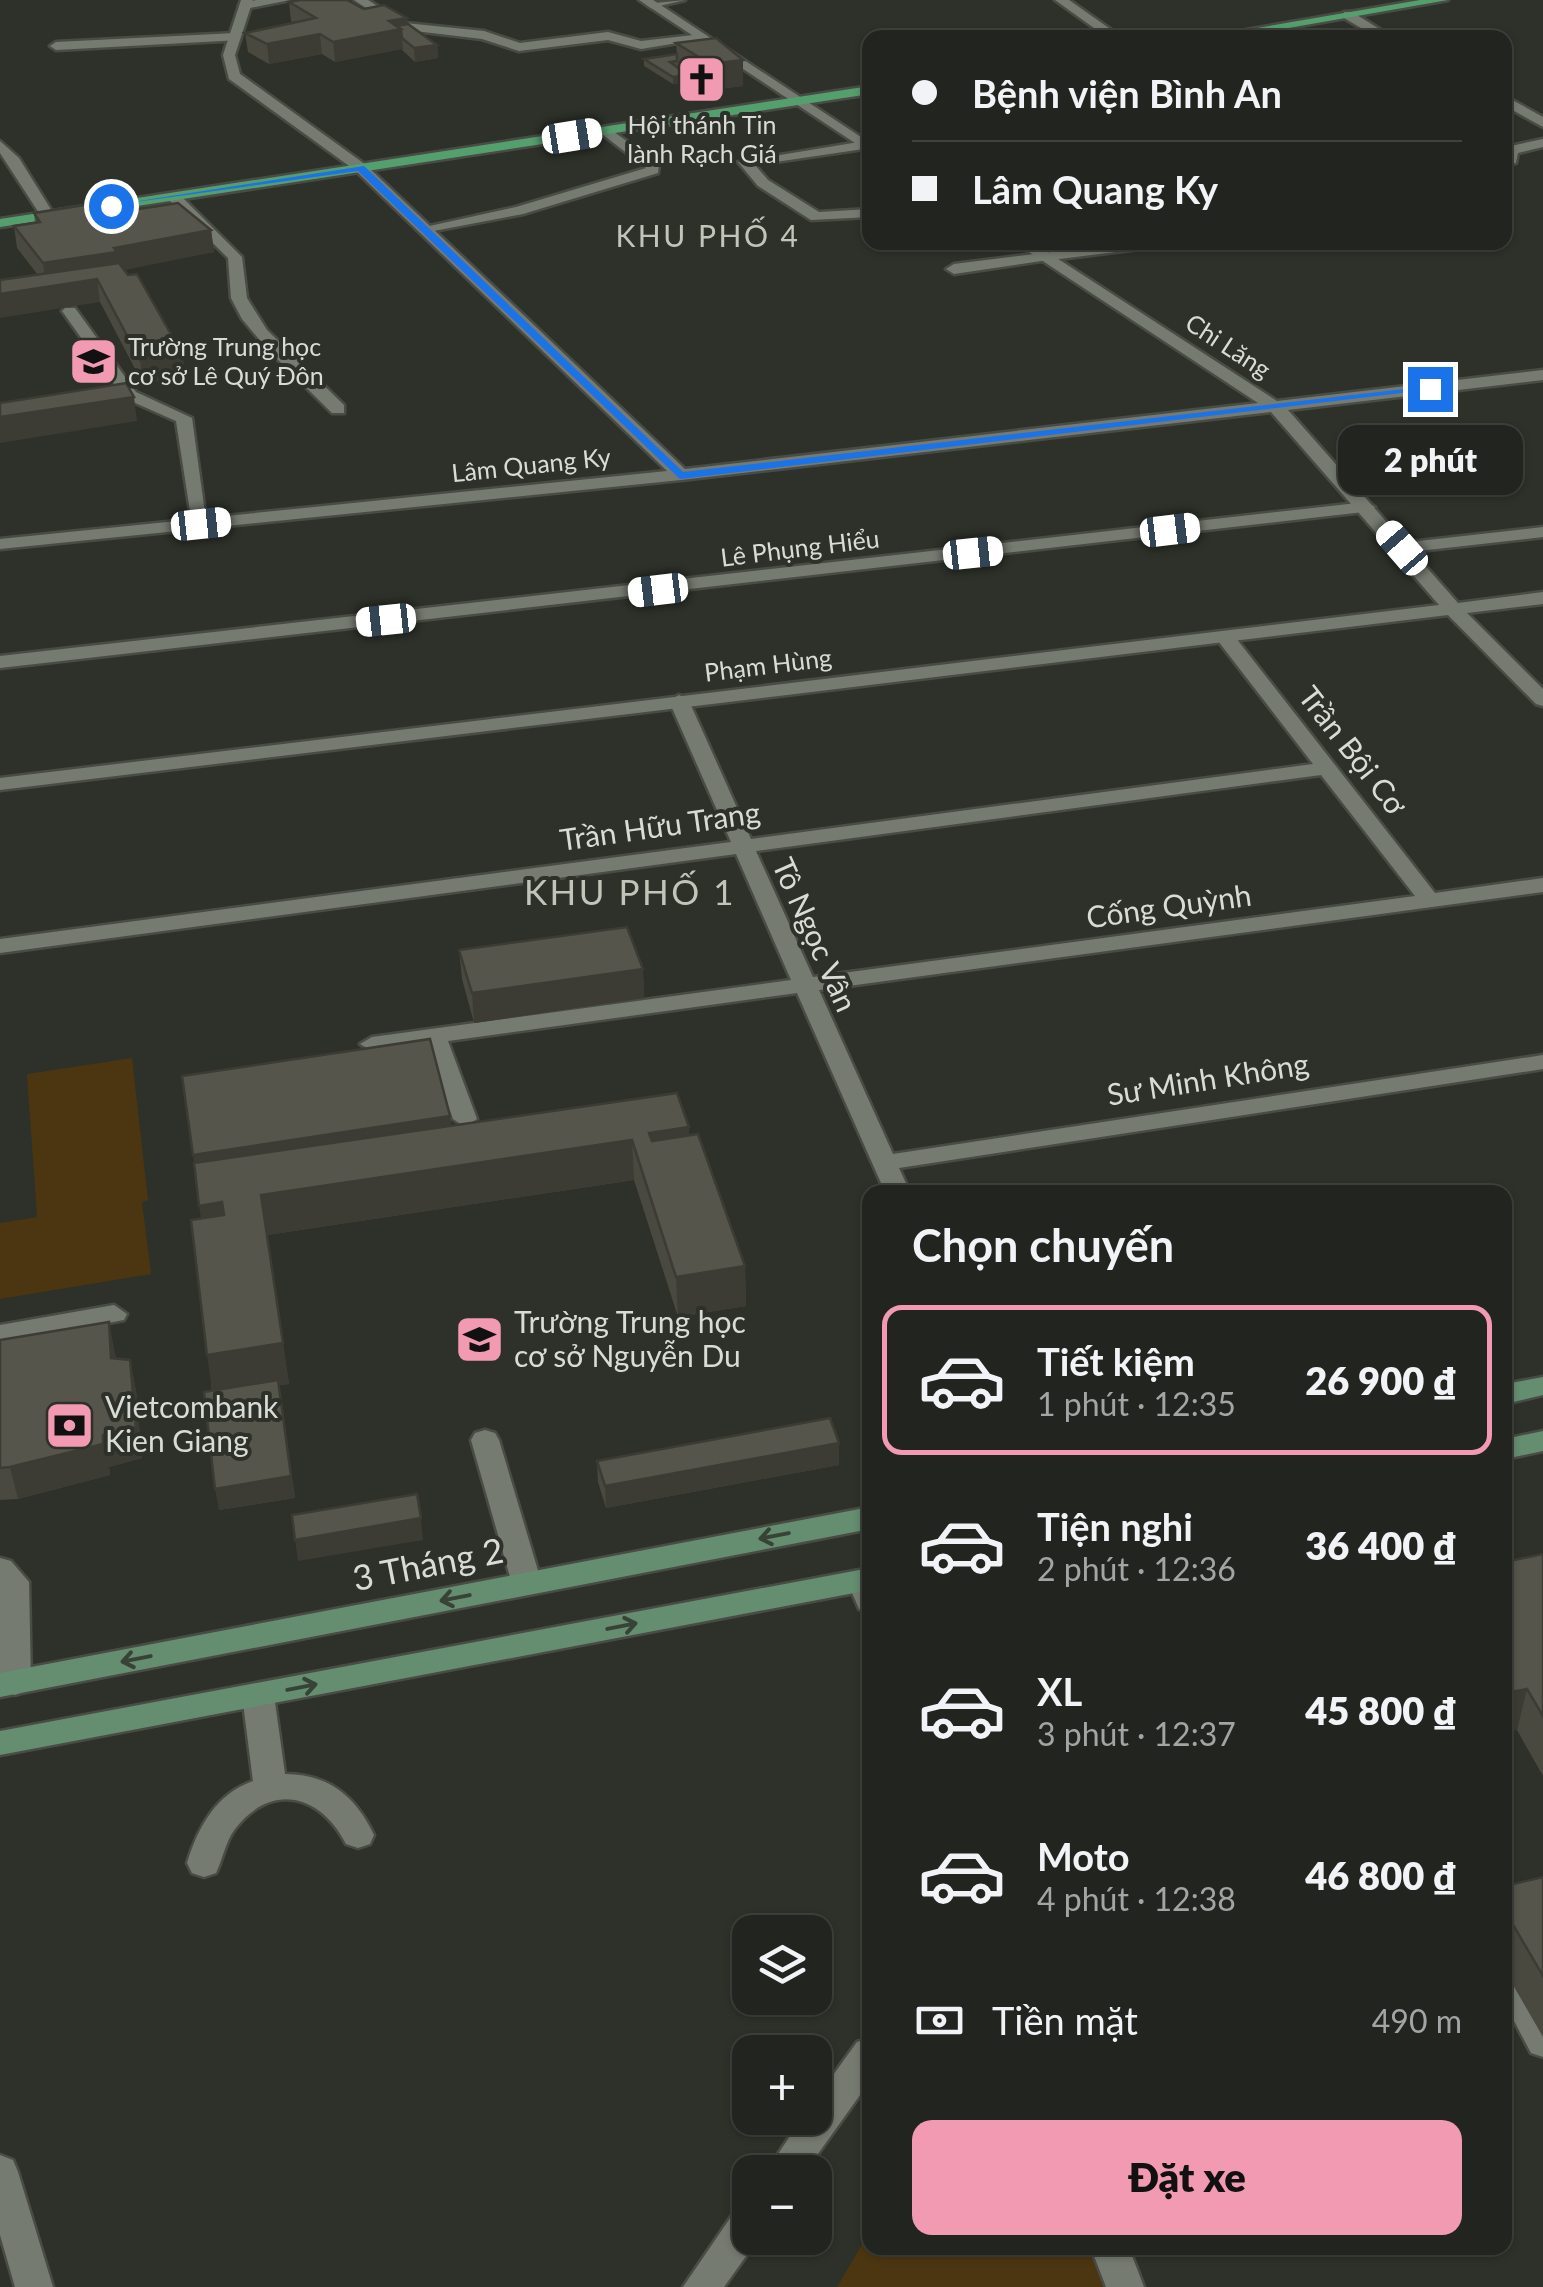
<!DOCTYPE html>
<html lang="vi">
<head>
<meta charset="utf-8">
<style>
  :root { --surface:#22251f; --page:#2e312c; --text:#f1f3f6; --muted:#a2a5a4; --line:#3f423d; --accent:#f19ab1 }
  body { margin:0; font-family:Lato,sans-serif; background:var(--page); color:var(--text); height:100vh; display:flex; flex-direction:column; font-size:38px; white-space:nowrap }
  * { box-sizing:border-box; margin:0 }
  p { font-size:32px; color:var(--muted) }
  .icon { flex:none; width:55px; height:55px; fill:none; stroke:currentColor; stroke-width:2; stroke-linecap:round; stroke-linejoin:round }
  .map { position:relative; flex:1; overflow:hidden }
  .details { position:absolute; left:862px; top:1185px; width:650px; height:1070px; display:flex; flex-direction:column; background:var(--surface); border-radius:20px; box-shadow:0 2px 8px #0004,0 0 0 2px var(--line) }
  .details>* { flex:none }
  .hud { position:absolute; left:862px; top:30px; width:650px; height:220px; border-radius:20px; box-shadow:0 2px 8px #0004,0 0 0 2px var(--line); display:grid; align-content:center; height:220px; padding:0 50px; background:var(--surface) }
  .controls { position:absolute; left:732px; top:1915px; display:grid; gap:20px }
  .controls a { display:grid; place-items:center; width:100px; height:100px; border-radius:20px; background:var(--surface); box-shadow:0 2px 8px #0004,0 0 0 2px var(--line); font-size:50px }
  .end { position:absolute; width:45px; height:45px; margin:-22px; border:12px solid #1a73e8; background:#fff; box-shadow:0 0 0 5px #fff }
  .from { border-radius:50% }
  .bubble { position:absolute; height:70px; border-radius:20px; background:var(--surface); box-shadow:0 2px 8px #0004,0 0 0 2px var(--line); font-size:32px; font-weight:800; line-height:70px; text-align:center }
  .car { position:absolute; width:30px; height:60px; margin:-30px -15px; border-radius:12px; box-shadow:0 0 8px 2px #0007; background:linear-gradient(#fff 24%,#345 0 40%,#fff 0 76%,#345 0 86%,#fff 0) }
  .hud b { display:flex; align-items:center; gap:35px; height:95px; font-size:38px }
  .hud b+b { border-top:2px solid var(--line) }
  .hud i { width:25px; height:25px; background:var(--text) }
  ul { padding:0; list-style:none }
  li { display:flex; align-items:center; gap:30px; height:150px; margin:0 20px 15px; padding:0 30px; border:5px solid transparent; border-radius:20px }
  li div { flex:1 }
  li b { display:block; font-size:38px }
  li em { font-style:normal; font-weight:800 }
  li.on { border-color:var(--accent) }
  li>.icon { width:90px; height:90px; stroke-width:1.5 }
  h2 { padding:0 50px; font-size:45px; line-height:120px }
  .pay { display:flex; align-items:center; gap:25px; height:110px; padding:0 50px; font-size:38px }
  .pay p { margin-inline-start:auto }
  .button { display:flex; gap:20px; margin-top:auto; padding:20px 50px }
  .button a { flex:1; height:115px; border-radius:20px; background:var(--accent); color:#111; font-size:40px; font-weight:800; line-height:115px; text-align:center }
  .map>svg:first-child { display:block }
  .green { fill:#4c3611 }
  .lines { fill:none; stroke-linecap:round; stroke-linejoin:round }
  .service-casing { stroke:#494c45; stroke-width:5 }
  .minor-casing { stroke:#494c45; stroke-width:5 }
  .tertiary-casing { stroke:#494c45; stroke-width:5 }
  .secondary-casing { stroke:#494c45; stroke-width:5 }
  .primary-casing { stroke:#494c45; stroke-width:5 }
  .service { fill:#767b71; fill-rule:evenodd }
  .minor { fill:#767b71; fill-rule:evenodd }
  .tertiary { fill:#767b71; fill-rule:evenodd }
  .secondary { fill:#658d70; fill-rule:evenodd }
  .primary { fill:#549f6e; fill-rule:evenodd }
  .wall { fill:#4a4940 }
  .shaded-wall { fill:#3c3c34 }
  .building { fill:#56554b; stroke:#3c3c34; stroke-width:2.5 }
  .oneway { stroke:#384337 }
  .route { fill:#1a73e8 }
  .labels { text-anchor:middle; stroke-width:8; stroke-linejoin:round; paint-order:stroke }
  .far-poi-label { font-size:25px; fill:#d9dcd6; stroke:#2d3129 }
  .far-street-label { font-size:25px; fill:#d9dcd6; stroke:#2d3129 }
  .far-quarter-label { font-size:30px; letter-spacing:2.5px; fill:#c0c5ba; stroke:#2d3129 }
  .street-label { font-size:30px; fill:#d9dcd6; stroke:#2d3129 }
  .poi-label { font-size:30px; fill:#d9dcd6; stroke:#2d3129; text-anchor:start }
  .quarter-label { font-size:35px; letter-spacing:2.5px; fill:#c0c5ba; stroke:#2d3129 }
  .near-street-label { font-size:35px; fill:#d9dcd6; stroke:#2d3129 }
</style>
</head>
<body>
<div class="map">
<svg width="1543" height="2287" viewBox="0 0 1543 2287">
  <rect width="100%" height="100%" fill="#2d3129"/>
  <!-- green -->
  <path class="green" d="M132,1058l16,142 -6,2 9,72 -151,25v-76l37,-6 -10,-143z
    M870,2231v17h233l14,39h-280z"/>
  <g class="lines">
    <defs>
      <path id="service" d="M256,0h34l-45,9 -6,-4z
        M354,0h14l37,23 79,8 36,12 88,-11 33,9 61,-7 6,4 -67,11 -33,-9 -89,11 -37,-12 -84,-10z
        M685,0l-34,8 -6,-4z
        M1055,0h14l54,38h-15z
        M1344,12h8l42,26h-16l-34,-20z
        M1505,96l38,21v10l-38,-21z
        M607,127l52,37 -1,9 -135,41 -100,19 -7,-4 100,-22 130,-39 -44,-34v-6z
        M1543,139v8l-25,6 -2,10 -11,2 1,-18z
        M0,141l19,17 36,58 -2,3 -12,-3 -41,-63z
        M865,141l5,1v6l-115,17 13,15 51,32 51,-3v8l-59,3 -53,-34 -20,-24z
        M169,194h10l63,63 5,41 20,32 77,75v8h-12l-64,-63 -26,-31 -11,-21 -3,-40 -59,-58z
        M1141,242h55l-153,19 -7,-4 7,-4z
        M65,308h10l61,84 56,26 15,110 -15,-4 -16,-103 -52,-23 -62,-87z
        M114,1305l13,9 -3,6 -124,23v-18z
        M485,1430l10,3 4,7 43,144 -4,8 -11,3 -11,-3 -4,-8 -41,-144 4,-7z
        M0,1558l11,3 18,21 2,101 -5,8 -11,4 -11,-4 -4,-7z
        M258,1683l11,3 5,9 11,79c44,0 71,23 89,61l-4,9 -12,4 -12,-4c-25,-49 -74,-63 -111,-15 -10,13 -12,30 -19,44l-12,4 -12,-4 -5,-10c11,-36 29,-69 66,-82l-11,-86 5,-9z
        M1505,1956l12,5 26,47v49l-12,-4 -26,-49z"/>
      <path id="minor" d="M236,33l4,7 -184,10 -6,-4 6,-4z
        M1043,253l5,1v6l-94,14 -8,-5 8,-5z
        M1366,502l9,5 -3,4 -1372,157v-12z
        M1543,527v10l-142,16 -9,-5 9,-5z
        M1225,631l7,2 203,260 108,-15v14l-724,98 74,164 650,-99v14l-644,99 11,24h-25l-88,-199 -349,48 29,78 -12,8 -12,-8 -28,-75 -53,7 -12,-7 12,-7 419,-57 -55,-126 -736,99v-14l731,-97 -62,-141 10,-6 10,6 62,138 562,-75 -98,-127zM1321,775l94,121 -602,81 -57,-126z
        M862,1570l8,2v40l-11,-3 -12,-28 4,-8z
        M870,2038v43l-65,91h-39l36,-54h13v-18l42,-58z
        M750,2203v35h9l-35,49h-41l54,-79z
        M1091,2248h38l15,39h-38z"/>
      <path id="tertiary" d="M241,0h12l-18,55 5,19 126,91 319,304 573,-66 -244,-161h18l245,159 266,-31v10l-255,30 170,193 85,-11v12l-76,9 76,76v17l-7,-2 -88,-89 -1448,175v-12l1439,-173 -168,-193 -590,68 -681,69v-10l667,-68 -311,-300 -127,-92 -6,-24z
        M639,0h14l217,143v10z
        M0,2155l13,5 5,12 35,115h-38l-15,-52z"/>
      <path id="secondary" d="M1543,1377v18l-38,9v-20z
        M1543,1431v20l-38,8v-20z
        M870,1507v22l-870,168v-24z
        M870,1568v22l-870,165v-24z"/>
      <path id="primary" d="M1420,0h28l-217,38h-32z
        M870,86v8l-870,133v-8z"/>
    </defs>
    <!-- service casing -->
    <use href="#service" class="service-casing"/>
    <!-- minor casing -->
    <use href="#minor" class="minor-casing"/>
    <!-- tertiary casing -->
    <use href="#tertiary" class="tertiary-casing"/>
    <!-- secondary casing -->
    <use href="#secondary" class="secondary-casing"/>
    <!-- primary casing -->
    <use href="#primary" class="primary-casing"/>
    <!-- service -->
    <use href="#service" class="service"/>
    <!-- minor -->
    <use href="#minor" class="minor"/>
    <!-- tertiary -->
    <use href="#tertiary" class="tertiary"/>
    <!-- secondary -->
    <use href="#secondary" class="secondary"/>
    <!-- primary -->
    <use href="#primary" class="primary"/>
  </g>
  <!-- wall -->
  <path class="wall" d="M289,2l75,7 44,15 29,21 1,13 -23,4 -14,-13 -66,13 -13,-8 -53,10 -21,-12 -3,-19 48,-10 -2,-2z
    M676,43l67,43 -32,4 -23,-14v6l-15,2 -29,-18v-7l33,-5z
    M126,211l85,19 3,22 -91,17 59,85 4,24 -43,6 -43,-82 -62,-27 -21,-27 -3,-22 21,-4 -1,-9z
    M459,950l184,19 1,29 -170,25 -12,-44z
    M450,1116l1,10 238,1v8l56,131 1,40 -68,11 -44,-137 -367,55 22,149 -10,1 16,113 -76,12 -18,-292z
    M0,1340l115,13 1,6 14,1 6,31 6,67 -33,9 1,8 -92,24 -18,1z
    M839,1443v22l-233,43 -8,-26 -1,-21z
    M1543,1554v222l-26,-46z
    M1543,1877v160l-38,-66v-85z"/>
  <!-- shaded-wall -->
  <path class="shaded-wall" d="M407,18l2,20h-7l1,11 -68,13 -2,-20 56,-21z
    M320,34l2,20 -53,10 -2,-20z
    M437,45l1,13 -23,4 -1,-14z
    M743,60v26l-32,4 -1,-26z
    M688,75v7l-15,2v-7z
    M211,230l3,22 -168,34 -3,-23z
    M97,279l3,23 -100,16v-24z
    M182,354l4,24 -43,6 -3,-24z
    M134,397l3,24 -137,22v-26z
    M643,969l1,29 -170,25 -2,-30z
    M450,1116l3,30 -255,40 -5,-31z
    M689,1127l1,39 -40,6 -1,-39z
    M632,1140l2,40 -367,55 -6,-40z
    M222,1202l6,40 -23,3 -6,-39z
    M745,1266l1,40 -68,11 -2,-40z
    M109,1322l6,31 2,37 -6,-32z
    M283,1343l6,41 -10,1 16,113 -76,12 -4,-21 -2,-93 -6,-41z
    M130,1360l6,31 6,67 -33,9 1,8 -92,24 -8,-32 93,-32z
    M839,1443v22l-233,43 -1,-22z
    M421,1518l2,22 -125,21 -3,-21z
    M1527,1689l-10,41 -12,3v-40z"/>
  <!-- building -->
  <path class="building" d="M300,0h47l17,9 20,-4 23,13 -18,3 12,8 -68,13 -13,-8 -53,10 -22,-11 71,-15 -27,-16z
    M408,24l29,21 -23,3 -12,-10 -1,-9 -5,-3z
    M716,38l27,22 -33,4 -34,-21z
    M677,54v7l-7,1 18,13 -15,2 -29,-18z
    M116,200l10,11 52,-8 33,27 -97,18 3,4 -74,11 -29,-37 26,-4 -6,-9z
    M119,263l9,12 9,-1 45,80 -42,6 -43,-81 -97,15v-14z
    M126,383l8,14 -134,20v-14z
    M627,927l16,42 -171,24 -13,-43z
    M430,1039l20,77 -257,39 -11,-79z
    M677,1093l12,34 -40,6 3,8 46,-7 47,132 -69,11 -44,-137 -371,55 22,148 -76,12 -16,-135 33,-5 -2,-13 -23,4 -5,-43z
    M1370,1187l4,5h-35z
    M109,1322l2,36 19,2 6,67 -33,8v9l-93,23 -10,1v-128z
    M278,1380l13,96 -76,13 -11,-97z
    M830,1418l9,25 -234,43 -8,-25z
    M417,1494l4,24 -126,22 -3,-25z
    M1543,1554v162l-16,-27 -22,4v-131z
    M1543,1877v99l-38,-65v-25z"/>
  <!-- one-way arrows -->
  <defs><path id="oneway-shaft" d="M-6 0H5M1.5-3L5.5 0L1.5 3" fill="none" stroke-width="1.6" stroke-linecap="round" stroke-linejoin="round" transform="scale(2.5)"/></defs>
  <g class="oneway">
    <use href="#oneway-shaft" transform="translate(774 1536) rotate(169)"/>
    <use href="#oneway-shaft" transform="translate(455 1598) rotate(169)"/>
    <use href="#oneway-shaft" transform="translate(622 1626) rotate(-11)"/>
    <use href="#oneway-shaft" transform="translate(136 1659) rotate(169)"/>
    <use href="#oneway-shaft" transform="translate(302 1687) rotate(-11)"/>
  </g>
  <!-- route -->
  <path class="route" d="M364,166l319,306 747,-86 5,3 -755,90 -322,-308 -251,35z"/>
  <!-- icons -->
  <defs>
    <symbol id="church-square" viewBox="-11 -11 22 22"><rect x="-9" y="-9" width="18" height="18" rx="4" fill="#f19ab1" stroke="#2d3129"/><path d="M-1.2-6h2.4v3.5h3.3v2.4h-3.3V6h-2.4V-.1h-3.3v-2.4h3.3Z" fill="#111"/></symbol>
    <symbol id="school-square" viewBox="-11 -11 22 22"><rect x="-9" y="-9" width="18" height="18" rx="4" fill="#f19ab1" stroke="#2d3129"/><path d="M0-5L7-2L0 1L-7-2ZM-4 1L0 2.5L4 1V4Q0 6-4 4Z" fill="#111"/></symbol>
    <symbol id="bank-square" viewBox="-11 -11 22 22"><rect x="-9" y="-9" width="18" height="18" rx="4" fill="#f19ab1" stroke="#2d3129"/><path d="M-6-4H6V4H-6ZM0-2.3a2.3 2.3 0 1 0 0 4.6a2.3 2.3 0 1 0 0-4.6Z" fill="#111"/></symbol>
  </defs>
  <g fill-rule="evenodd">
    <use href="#church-square" x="674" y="52" width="55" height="55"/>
    <use href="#school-square" x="66" y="334" width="55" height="55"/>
    <use href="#school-square" x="452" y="1312" width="55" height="55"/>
    <use href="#bank-square" x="42" y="1398" width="55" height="55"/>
  </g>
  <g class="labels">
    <!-- far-poi labels -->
    <g class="far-poi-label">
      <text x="702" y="134">Hội thánh Tin<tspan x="702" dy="29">lành Rạch Giá</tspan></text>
      <text x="128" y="356" text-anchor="start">Trường Trung học<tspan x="128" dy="29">cơ sở Lê Quý Đôn</tspan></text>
    </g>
    <!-- far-street labels -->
    <g class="far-street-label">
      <text transform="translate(1228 346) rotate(33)" y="9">Chi Lăng</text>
      <text transform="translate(531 465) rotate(-6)" y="9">Lâm Quang Ky</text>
      <text transform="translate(800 548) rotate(-7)" y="9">Lê Phụng Hiểu</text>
      <text transform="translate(768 665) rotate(-7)" y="9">Phạm Hùng</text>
    </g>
    <!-- far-quarter labels -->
    <g class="far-quarter-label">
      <text x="708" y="247">KHU PHỐ 4</text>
    </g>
    <!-- street labels -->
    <g class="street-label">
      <text transform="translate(1352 751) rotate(52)" y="10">Trần Bội Cơ</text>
      <text transform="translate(660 827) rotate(-8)" y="10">Trần Hữu Trang</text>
      <text transform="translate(1169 907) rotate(-8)" y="10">Cống Quỳnh</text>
      <text transform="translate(814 935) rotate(66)" y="10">Tô Ngọc Vân</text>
      <text transform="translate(1208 1080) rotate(-9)" y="10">Sư Minh Không</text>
    </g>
    <!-- poi labels -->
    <g class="poi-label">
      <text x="514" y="1333">Trường Trung học<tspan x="514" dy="34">cơ sở Nguyễn Du</tspan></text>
      <text x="105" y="1418">Vietcombank<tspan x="105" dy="34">Kien Giang</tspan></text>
    </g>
    <!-- quarter labels -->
    <g class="quarter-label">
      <text x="630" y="905">KHU PHỐ 1</text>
    </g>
    <!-- near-street labels -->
    <g class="near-street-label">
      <text transform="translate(428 1565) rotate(-11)" y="12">3 Tháng 2</text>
    </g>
  </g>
</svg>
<div class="controls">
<a><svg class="icon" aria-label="layers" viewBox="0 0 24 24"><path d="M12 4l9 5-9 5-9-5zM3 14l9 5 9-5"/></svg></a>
<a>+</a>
<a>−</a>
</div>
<i class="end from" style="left:111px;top:206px"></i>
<i class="end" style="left:1430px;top:389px"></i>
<div class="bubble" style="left:1338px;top:425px;width:185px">2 phút</div>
<i class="car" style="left:572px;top:136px;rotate:81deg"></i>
<i class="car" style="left:201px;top:524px;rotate:84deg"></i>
<i class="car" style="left:1170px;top:530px;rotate:83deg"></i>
<i class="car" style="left:1402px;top:548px;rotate:319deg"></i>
<i class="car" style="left:973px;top:553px;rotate:84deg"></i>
<i class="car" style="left:658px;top:590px;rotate:263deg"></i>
<i class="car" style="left:386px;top:620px;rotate:264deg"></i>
<div class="hud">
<b><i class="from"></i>Bệnh viện Bình An</b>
<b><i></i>Lâm Quang Ky</b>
</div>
<section class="details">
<h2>Chọn chuyến</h2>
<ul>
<li class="on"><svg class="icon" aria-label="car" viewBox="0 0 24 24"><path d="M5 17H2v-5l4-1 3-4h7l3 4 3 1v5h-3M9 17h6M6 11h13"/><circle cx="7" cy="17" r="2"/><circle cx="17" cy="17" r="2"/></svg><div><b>Tiết kiệm</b><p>1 phút · 12:35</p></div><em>26 900 ₫</em></li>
<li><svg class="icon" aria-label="car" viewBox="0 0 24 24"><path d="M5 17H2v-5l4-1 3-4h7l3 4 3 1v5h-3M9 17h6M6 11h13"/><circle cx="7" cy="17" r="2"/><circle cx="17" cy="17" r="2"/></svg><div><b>Tiện nghi</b><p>2 phút · 12:36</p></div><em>36 400 ₫</em></li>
<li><svg class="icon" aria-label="car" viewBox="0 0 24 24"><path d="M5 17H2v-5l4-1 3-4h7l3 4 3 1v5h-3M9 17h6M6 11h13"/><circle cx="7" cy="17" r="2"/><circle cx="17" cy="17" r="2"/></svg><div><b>XL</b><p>3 phút · 12:37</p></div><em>45 800 ₫</em></li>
<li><svg class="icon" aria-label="car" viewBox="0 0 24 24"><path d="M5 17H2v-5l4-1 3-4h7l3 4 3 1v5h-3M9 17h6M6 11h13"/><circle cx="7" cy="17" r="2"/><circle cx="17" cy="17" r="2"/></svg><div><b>Moto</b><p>4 phút · 12:38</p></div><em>46 800 ₫</em></li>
</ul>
<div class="pay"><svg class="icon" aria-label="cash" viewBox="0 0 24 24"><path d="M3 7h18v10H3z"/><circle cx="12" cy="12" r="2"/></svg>Tiền mặt<p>490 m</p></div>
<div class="button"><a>Đặt xe</a></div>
</section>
</div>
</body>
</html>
